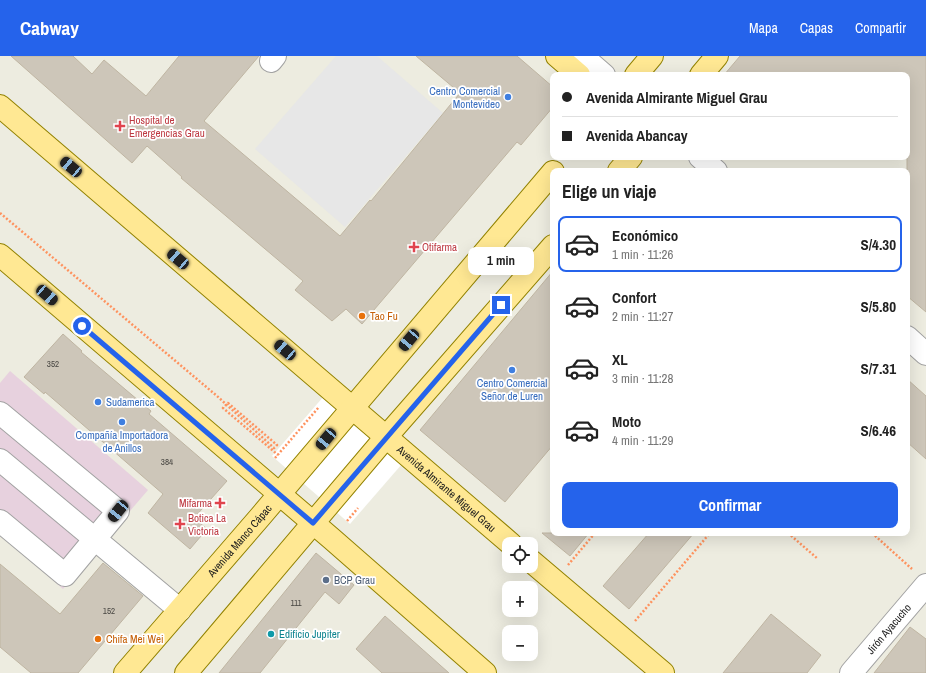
<!DOCTYPE html>
<html lang="es">
<head>
<meta charset="utf-8">
<style>
  :root { --surface:#fff; --page:#f6f6f6; --text:#222; --muted:#767676; --line:#e0e0e0; --accent:#2563eb }
  body { margin:0; font-family:"Archivo Narrow",sans-serif; background:var(--page); color:var(--text); height:100vh; display:flex; flex-direction:column; font-size:15px; white-space:nowrap }
  * { box-sizing:border-box; margin:0 }
  p { font-size:13px; color:var(--muted) }
  .icon { flex:none; width:22px; height:22px; fill:none; stroke:currentColor; stroke-width:2; stroke-linecap:round; stroke-linejoin:round }
  .map { position:relative; flex:1; overflow:hidden }
  .sheet { position:absolute; left:550px; top:112px; width:360px; height:368px; display:flex; flex-direction:column; background:var(--surface); border-radius:8px; box-shadow:0 4px 16px #0002 }
  .sheet>* { flex:none }
  .banner { position:absolute; left:550px; top:16px; width:360px; height:88px; border-radius:8px; box-shadow:0 4px 16px #0002; display:grid; align-content:center; height:88px; padding:0 12px; background:var(--surface) }
  .controls { position:absolute; left:502px; top:481px; display:grid; gap:8px }
  .controls a { display:grid; place-items:center; width:36px; height:36px; border-radius:8px; background:var(--surface); box-shadow:0 4px 16px #0002; font-size:20px }
  .end { position:absolute; width:18px; height:18px; margin:-9px; border:5px solid #2563eb; background:#fff; box-shadow:0 0 0 2px #fff }
  .from { border-radius:50% }
  .bubble { position:absolute; height:28px; border-radius:8px; background:var(--surface); box-shadow:0 4px 16px #0002; font-size:13px; font-weight:700; line-height:28px; text-align:center }
  .car { position:absolute; width:12px; height:24px; margin:-12px -6px; border-radius:5px; box-shadow:0 0 3px 1px #0007; background:linear-gradient(#222 24%,#8ab4d8 0 40%,#222 0 76%,#8ab4d8 0 86%,#222 0) }
  .banner b { display:flex; align-items:center; gap:14px; height:38px; font-size:15px }
  .banner b+b { border-top:1px solid var(--line) }
  .banner i { width:10px; height:10px; background:var(--text) }
  ul { padding:0; list-style:none }
  li { display:flex; align-items:center; gap:12px; height:56px; margin:0 8px 6px; padding:0 4px; border:2px solid transparent; border-radius:8px }
  li div { flex:1 }
  li b { display:block; font-size:15px }
  li em { font-style:normal; font-weight:700 }
  li.current { border-color:var(--accent) }
  li>.icon { width:36px; height:36px; stroke-width:1.5 }
  h2 { padding:0 12px; font-size:18px; line-height:48px }
  .button { display:flex; gap:8px; margin-top:auto; padding:8px 12px }
  .button a { flex:1; height:46px; border-radius:8px; background:var(--accent); color:#fff; font-size:16px; font-weight:700; line-height:46px; text-align:center }
  header { display:flex; align-items:center; gap:24px; box-sizing:border-box; height:56px; padding:0 20px; background:var(--accent); color:#fff }
  header strong { font-size:19px }
  nav { display:flex; gap:22px; margin-inline-start:auto; font-size:14px }
  .map>svg:first-child { display:block }
  .industrial { fill:#e7d1de }
  .parking { fill:#e7e7e7 }
  .pier { fill:#fff }
  .building { fill:#cdc6b9; stroke:#bfb5a2 }
  .lines { fill:none; stroke-linecap:round; stroke-linejoin:round }
  .minor-casing { stroke:#a2a2a2; stroke-width:24 }
  .major-casing { stroke:#928200; stroke-width:24 }
  .path { stroke:#fe935f; stroke-width:2.5; stroke-dasharray:2 2; stroke-linecap:butt }
  .minor { stroke:#fff; stroke-width:22 }
  .major { stroke:#ffe893; stroke-width:22 }
  .route { stroke:#2563eb; stroke-width:5 }
  .shop-dot { fill:#3f7fe0; stroke:#fff; stroke-width:1.5 }
  .health-dot { fill:#e0444e; stroke:#fff; stroke-width:1.5 }
  .food-dot { fill:#e8710a; stroke:#fff; stroke-width:1.5 }
  .service-dot { fill:#5c6f8a; stroke:#fff; stroke-width:1.5 }
  .culture-dot { fill:#0f9aa8; stroke:#fff; stroke-width:1.5 }
  .labels { text-anchor:middle; stroke-width:3.5; stroke-linejoin:round; paint-order:stroke }
  .number-label { font-size:9px; fill:#484642 }
  .shop-label { font-size:11px; fill:#366cbe; stroke:#fff }
  .health-label { font-size:11px; fill:#be3a42; stroke:#fff; text-anchor:start }
  .food-label { font-size:11px; fill:#c56008; stroke:#fff; text-anchor:start }
  .street-label { font-size:11px; fill:#1b1b1b; stroke:#fff }
  .service-label { font-size:11px; fill:#4e5e75; stroke:#fff; text-anchor:start }
  .culture-label { font-size:11px; fill:#0d838f; stroke:#fff; text-anchor:start }
</style>
</head>
<body>
<header>
<strong>Cabway</strong>
<nav><a>Mapa</a><a>Capas</a><a>Compartir</a></nav>
</header>
<div class="map">
<svg width="926" height="617" viewBox="0 0 926 617">
  <rect width="100%" height="100%" fill="#edece0"/>
  <!-- industrial -->
  <path class="industrial" d="M10,315l138,119 -85,99 -63,-55v-151z"/>
  <!-- parking -->
  <path class="parking" d="M336,0h41l66,57 -98,114 -90,-78z"/>
  <!-- pier -->
  <path class="pier" d="M324,340l78,68 -52,60 -78,-68z"/>
  <!-- building -->
  <path class="building" d="M11,0h62l19,18 12,-14 42,36 33,-40h80l-55,65 136,115 30,-36 1,1 89,-108 -44,-37h101l36,31v20l-32,38 -4,-3 -155,182 -16,-15 -14,12 -37,-31 8,-9 -122,-103 1,-1 -35,-31 -15,17z
    M740,0h186v256l-19,-16v-221h-183z
    M553,215v174l-48,57 -85,-72z
    M63,278l19,17 -1,1 70,59 -2,3 78,67 -33,37 13,11 -17,20 -42,-36 15,-19 -118,-102 -1,2 -20,-17z
    M907,323l19,17v63l-19,-17z
    M542,477h47l-19,23z
    M649,477h45l-65,76 -26,-23z
    M316,497l38,32 -15,19 -14,-12 -65,81h-41z
    M103,507l40,33 -65,77h-47l-31,-26v-83l60,50z
    M771,558l50,41 -14,18h-84z
    M385,560l64,57h-67l-26,-24z
    M910,571l16,12v34h-52z"/>
  <g class="lines">
    <defs>
      <g id="minor">
        <path d="M582,0l22,19"/>
        <path d="M271,5l4,-5"/>
        <path d="M700,101l16,14"/>
        <path d="M907,281l19,17"/>
        <path d="M0,357l118,98 -53,64 -65,-54"/>
        <path d="M0,404l180,150"/>
        <path id="s1" d="M851,617l75,-88"/>
      </g>
      <g id="major">
        <path d="M557,0l22,19"/>
        <path d="M636,19l16,-19"/>
        <path d="M701,19l16,-19"/>
        <path id="s2" d="M0,50l511,438"/>
        <path d="M619,115l12,-14"/>
        <path d="M0,199l332,284 153,134"/>
        <path d="M531,505l132,112"/>
        <path id="s3" d="M125,617l135,-156 293,-345"/>
        <path d="M186,617l200,-236 167,-191"/>
      </g>
    </defs>
    <!-- minor casing -->
    <use href="#minor" class="minor-casing"/>
    <!-- major casing -->
    <use href="#major" class="major-casing"/>
    <!-- path -->
    <path class="path" d="M0,157l217,183 57,52 3,-3 -49,-42 -5,5 55,47
      M275,402l44,-51
      M347,465l11,-13
      M788,477l30,26
      M872,477l40,36
      M568,509l27,-32
      M635,565l75,-88"/>
    <!-- minor -->
    <use href="#minor" class="minor"/>
    <!-- major -->
    <use href="#major" class="major"/>
  </g>
  <g class="lines">
    <!-- route -->
    <path class="route" d="M82,270l231,197 188,-218"/>
  </g>
  <!-- markers -->
  <g class="shop-dot">
    <circle cx="508" cy="41" r="4"/>
    <circle cx="512" cy="314" r="4"/>
    <circle cx="98" cy="346" r="4"/>
    <circle cx="122" cy="366" r="4"/>
  </g>
  <g class="health-dot">
    <path d="M118 64h4v4h4v4h-4v4h-4v-4h-4v-4h4z"/>
    <path d="M412 185h4v4h4v4h-4v4h-4v-4h-4v-4h4z"/>
    <path d="M218 441h4v4h4v4h-4v4h-4v-4h-4v-4h4z"/>
    <path d="M178 462h4v4h4v4h-4v4h-4v-4h-4v-4h4z"/>
  </g>
  <g class="food-dot">
    <circle cx="362" cy="260" r="4"/>
    <circle cx="98" cy="583" r="4"/>
  </g>
  <circle class="service-dot" cx="326" cy="524" r="4"/>
  <circle class="culture-dot" cx="271" cy="578" r="4"/>
  <g class="labels">
    <!-- number labels -->
    <g class="number-label">
      <text x="53" y="311">352</text>
      <text x="167" y="409">384</text>
      <text x="296" y="550">111</text>
      <text x="109" y="558">152</text>
    </g>
    <!-- shop labels -->
    <g class="shop-label">
      <text x="500" y="39" text-anchor="end">Centro Comercial<tspan x="500" dy="13">Montevideo</tspan></text>
      <text x="512" y="331">Centro Comercial<tspan x="512" dy="13">Señor de Luren</tspan></text>
      <text x="106" y="350" text-anchor="start">Sudamerica</text>
      <text x="122" y="383">Compañía Importadora<tspan x="122" dy="13">de Anillos</tspan></text>
    </g>
    <!-- health labels -->
    <g class="health-label">
      <text x="129" y="68">Hospital de<tspan x="129" dy="13">Emergencias Grau</tspan></text>
      <text x="422" y="195">Otifarma</text>
      <text x="212" y="451" text-anchor="end">Mifarma</text>
      <text x="188" y="466">Botica La<tspan x="188" dy="13">Victoria</tspan></text>
    </g>
    <!-- food labels -->
    <g class="food-label">
      <text x="370" y="264">Tao Fu</text>
      <text x="106" y="587">Chifa Mei Wei</text>
    </g>
    <!-- street labels -->
    <g class="street-label">
      <text dy="4" stroke="none"><textPath href="#s2" startOffset="588">Avenida Almirante Miguel Grau</textPath></text>
      <text dy="4" stroke="none"><textPath href="#s3" startOffset="175">Avenida Manco Cápac</textPath></text>
      <text dy="4" stroke="none"><textPath href="#s1" startOffset="58">Jirón Ayacucho</textPath></text>
    </g>
    <!-- service labels -->
    <g class="service-label">
      <text x="334" y="528">BCP Grau</text>
    </g>
    <!-- culture labels -->
    <g class="culture-label">
      <text x="279" y="582">Edificio Jupiter</text>
    </g>
  </g>
</svg>
<div class="controls">
<a><svg class="icon" aria-label="locate" viewBox="0 0 24 24"><circle cx="12" cy="12" r="6"/><path d="M12 2v4M12 18v4M2 12h4M18 12h4"/></svg></a>
<a>+</a>
<a>−</a>
</div>
<i class="end from" style="left:82px;top:270px"></i>
<i class="end" style="left:501px;top:249px"></i>
<div class="bubble" style="left:468px;top:191px;width:66px">1 min</div>
<i class="car" style="left:71px;top:111px;rotate:310deg"></i>
<i class="car" style="left:178px;top:203px;rotate:311deg"></i>
<i class="car" style="left:47px;top:239px;rotate:131deg"></i>
<i class="car" style="left:409px;top:284px;rotate:220deg"></i>
<i class="car" style="left:285px;top:294px;rotate:311deg"></i>
<i class="car" style="left:326px;top:383px;rotate:220deg"></i>
<i class="car" style="left:118px;top:455px;rotate:219deg"></i>
<div class="banner">
<b><i class="from"></i>Avenida Almirante Miguel Grau</b>
<b><i></i>Avenida Abancay</b>
</div>
<section class="sheet">
<h2>Elige un viaje</h2>
<ul>
<li class="current"><svg class="icon" aria-label="car" viewBox="0 0 24 24"><path d="M5 17H2v-5l4-1 3-4h7l3 4 3 1v5h-3M9 17h6M6 11h13"/><circle cx="7" cy="17" r="2"/><circle cx="17" cy="17" r="2"/></svg><div><b>Económico</b><p>1 min · 11:26</p></div><em>S/4.30</em></li>
<li><svg class="icon" aria-label="car" viewBox="0 0 24 24"><path d="M5 17H2v-5l4-1 3-4h7l3 4 3 1v5h-3M9 17h6M6 11h13"/><circle cx="7" cy="17" r="2"/><circle cx="17" cy="17" r="2"/></svg><div><b>Confort</b><p>2 min · 11:27</p></div><em>S/5.80</em></li>
<li><svg class="icon" aria-label="car" viewBox="0 0 24 24"><path d="M5 17H2v-5l4-1 3-4h7l3 4 3 1v5h-3M9 17h6M6 11h13"/><circle cx="7" cy="17" r="2"/><circle cx="17" cy="17" r="2"/></svg><div><b>XL</b><p>3 min · 11:28</p></div><em>S/7.31</em></li>
<li><svg class="icon" aria-label="car" viewBox="0 0 24 24"><path d="M5 17H2v-5l4-1 3-4h7l3 4 3 1v5h-3M9 17h6M6 11h13"/><circle cx="7" cy="17" r="2"/><circle cx="17" cy="17" r="2"/></svg><div><b>Moto</b><p>4 min · 11:29</p></div><em>S/6.46</em></li>
</ul>
<div class="button"><a>Confirmar</a></div>
</section>
</div>
</body>
</html>
